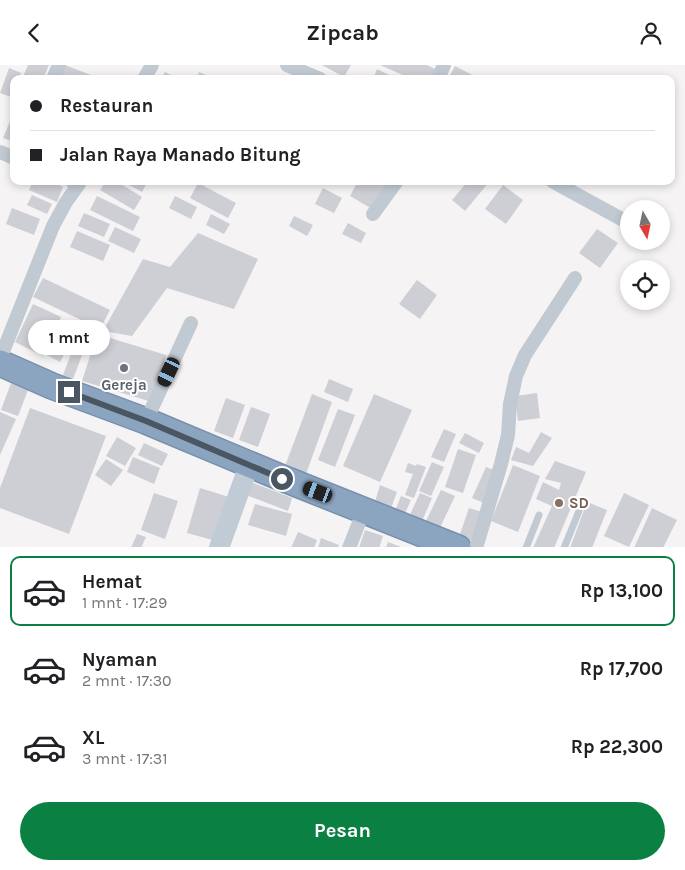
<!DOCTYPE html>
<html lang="id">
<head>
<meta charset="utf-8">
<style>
  :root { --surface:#fff; --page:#f6f6f6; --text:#202124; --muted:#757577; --line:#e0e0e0; --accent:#0b8043 }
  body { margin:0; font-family:Karla,sans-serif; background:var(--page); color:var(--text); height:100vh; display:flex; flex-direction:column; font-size:19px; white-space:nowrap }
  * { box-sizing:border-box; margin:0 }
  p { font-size:16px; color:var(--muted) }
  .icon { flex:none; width:28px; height:28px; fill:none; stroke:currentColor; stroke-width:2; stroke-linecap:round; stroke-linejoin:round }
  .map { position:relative; height:482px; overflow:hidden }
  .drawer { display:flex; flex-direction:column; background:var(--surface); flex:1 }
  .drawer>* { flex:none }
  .banner { position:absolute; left:10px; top:10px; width:665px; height:110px; border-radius:10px; box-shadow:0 2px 8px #0003; display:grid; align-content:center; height:110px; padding:0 20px; background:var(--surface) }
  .needle { width:32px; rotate:171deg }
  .controls { position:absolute; left:620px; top:135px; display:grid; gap:10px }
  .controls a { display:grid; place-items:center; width:50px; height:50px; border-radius:50%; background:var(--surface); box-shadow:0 2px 8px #0003; font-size:25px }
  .end { position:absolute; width:22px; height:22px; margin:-11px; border:6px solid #4a5661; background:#fff; box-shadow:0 0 0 2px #fff }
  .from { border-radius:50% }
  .bubble { position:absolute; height:35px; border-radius:18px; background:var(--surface); box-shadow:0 2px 8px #0003; font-size:16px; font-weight:700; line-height:35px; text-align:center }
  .car { position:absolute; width:15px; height:30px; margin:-15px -8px; border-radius:6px; box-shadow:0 0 4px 1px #0007; background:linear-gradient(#222 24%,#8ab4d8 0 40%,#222 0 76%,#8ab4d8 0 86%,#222 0) }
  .banner b { display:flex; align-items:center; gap:18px; height:48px; font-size:19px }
  .banner b+b { border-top:1px solid var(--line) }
  .banner i { width:12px; height:12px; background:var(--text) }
  ul { padding:9px 0 0; list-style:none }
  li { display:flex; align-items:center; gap:15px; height:70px; margin:0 10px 8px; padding:0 10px; border:2px solid transparent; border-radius:10px }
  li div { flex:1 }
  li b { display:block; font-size:19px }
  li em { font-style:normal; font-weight:700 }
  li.current { border-color:var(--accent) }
  li>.icon { width:45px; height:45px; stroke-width:1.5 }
  .action { display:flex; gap:10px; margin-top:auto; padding:10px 20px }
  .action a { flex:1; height:58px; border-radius:30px; background:var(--accent); color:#fff; font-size:20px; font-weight:700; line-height:58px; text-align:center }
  header { display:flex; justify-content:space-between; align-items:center; height:65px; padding:0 20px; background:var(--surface); font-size:22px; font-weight:700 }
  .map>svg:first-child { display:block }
  .building { fill:#cdcfd5 }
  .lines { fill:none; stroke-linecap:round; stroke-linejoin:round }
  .highway-casing { stroke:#7690ad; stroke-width:28 }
  .lane { stroke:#c1cad2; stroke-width:7 }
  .street { stroke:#c1cad2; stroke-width:14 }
  .secondary { stroke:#c1cbd6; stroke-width:20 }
  .highway { stroke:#8ba5c1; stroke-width:25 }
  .route { stroke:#4a5661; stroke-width:6 }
  .worship-dot { fill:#6b7280; stroke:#fff; stroke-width:2 }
  .education-dot { fill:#8d6e63; stroke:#fff; stroke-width:2 }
  .labels { text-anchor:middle; stroke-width:4; stroke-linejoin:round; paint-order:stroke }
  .worship-label { font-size:15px; font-weight:bold; fill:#5b616d; stroke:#fff }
  .education-label { font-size:15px; font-weight:bold; fill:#785e54; stroke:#fff; text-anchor:start }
</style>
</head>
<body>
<header><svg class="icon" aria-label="back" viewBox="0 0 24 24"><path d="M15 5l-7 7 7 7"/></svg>Zipcab<svg class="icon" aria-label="person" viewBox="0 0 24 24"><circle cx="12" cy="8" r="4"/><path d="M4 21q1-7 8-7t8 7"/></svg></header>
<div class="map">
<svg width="685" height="483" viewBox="0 0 685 483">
  <rect width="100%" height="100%" fill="#f5f3f3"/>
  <!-- building -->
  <path class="building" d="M28,0h21l-6,14h-21z
    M65,0l36,14h-42z
    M322,0h29l-7,12z
    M380,0h47l8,4 -4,10h-19z
    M455,1l25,13h-32z
    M9,3l12,5 -2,6h-5v11l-3,7 -11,-4z
    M377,4l20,10h-24z
    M165,7l14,7h-18z
    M199,7l17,7h-19z
    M14,47v30l-11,-4z
    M33,116h18l12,6 -6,15 -28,-12z
    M106,116h10l26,16 -8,13 -34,-20z
    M122,116h26l-6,11z
    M358,116h33l-17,29 -24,-14z
    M468,116h22l-25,30 -13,-11z
    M198,118l38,20 -8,15 -38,-20z
    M503,120l20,15 -17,24 -21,-15z
    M323,123l19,10 -8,15 -19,-9z
    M32,130l20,9 -5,10 -20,-9z
    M97,131l43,21 -7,14 -43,-21z
    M175,131l22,11 -6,12 -22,-11z
    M12,143l28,11 -6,16 -28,-11z
    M84,148l26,11 -6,13 -26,-11z
    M211,149l19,10 -6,10 -18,-9z
    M294,151l19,9 -6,11 -18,-10z
    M348,158l18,10 -5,10 -19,-9z
    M115,162l26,12 -7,14 -26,-12z
    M597,164l21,14 -18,25 -21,-15z
    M77,166l33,14 -7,16 -33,-14z
    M198,168l60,26 -24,50 -67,-21 -35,48 -29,-5 40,-72 27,8z
    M43,213l67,32 -10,19 -67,-32z
    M417,215l20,15 -17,24 -21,-15z
    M33,239l28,13 -18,39 -28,-14z
    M61,263l13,7 -14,27 -13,-7z
    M97,269l69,21 -14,47 -70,-21z
    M77,273l10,4 -14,37 -10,-4z
    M329,314l24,10 -5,13 -24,-10z
    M11,318l17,7 -10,26 -17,-6z
    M537,328l3,25 -22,3 -3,-25z
    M312,329l20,8 -26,72 -21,-8z
    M374,329l38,16 -32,72 -37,-16z
    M226,333l19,7 -12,33 -19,-7z
    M251,342l19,7 -12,33 -19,-7z
    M30,343l76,28 -37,98 -69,-26v-20z
    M338,344l17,6 -20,52 -17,-7z
    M0,347l16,7 -16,36z
    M444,364l12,5 -12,28 -13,-5z
    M541,367l11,6 -19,28 -22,-6 5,-13 13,6z
    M465,368l19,10 -5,10 -20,-10z
    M117,372l19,11 -11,18 -19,-10z
    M144,378l24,11 -6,12 -24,-11z
    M458,384l18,6 -13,38 -18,-6z
    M133,392l27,11 -6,16 -27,-12z
    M106,394l17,11 -12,16 -16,-11z
    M555,396l31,11 -32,76h-21l19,-42 -16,-7 7,-17 16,8 2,-7 -16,-4z
    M432,397l12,5 -13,29 -12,-5z
    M408,398l8,3 1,-2 9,3 -12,31 -9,-3 8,-21 -8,-2z
    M513,400l27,11 -22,56 -27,-11z
    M486,402l12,5 -14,31 -12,-5z
    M251,417l41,16 -4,13 -42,-16z
    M380,420l17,7 -6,16 -16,-6z
    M200,423l29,9 -13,44 -29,-8z
    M441,425l14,6 -17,36 -14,-7z
    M154,428l24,8 -13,38 -24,-9z
    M420,428l12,5 -12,28 -13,-5z
    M624,428l25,12 -20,42 -25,-11z
    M401,431l10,4 -9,20 -9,-4z
    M587,437l20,8 -15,38h-22z
    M255,439l37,10 -6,22 -38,-11z
    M469,443l13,4 -10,29 -13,-4z
    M652,443l25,12 -14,28h-29z
    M365,465l18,6 -4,12h-20z
    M298,467l19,8 -3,8h-23z
    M137,469l9,3 -5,11h-10z
    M321,473l18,7 -1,3h-20z
    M388,477l13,5v1h-15z"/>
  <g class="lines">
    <defs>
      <path id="highway" d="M0,298l52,23 94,35 136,57 176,70"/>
    </defs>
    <!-- highway casing -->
    <use href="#highway" class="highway-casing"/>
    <!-- lane -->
    <path class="lane" d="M526,483l13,-33
      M564,483l15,-37"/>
    <!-- street -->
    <path class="street" d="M287,0l33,14
      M53,14l6,-14
      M144,14l8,-14
      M438,14l6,-14
      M0,87l14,6
      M552,116l75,41
      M373,149l24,-33
      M0,294l53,-133 13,-24 13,-18 -7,-3
      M146,356l45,-98
      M349,483l15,-38
      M476,483l25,-84 7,-29 2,-31 6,-28 9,-21 50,-77"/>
    <!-- secondary -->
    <path class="secondary" d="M219,483l30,-83"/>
    <!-- highway -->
    <use href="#highway" class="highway"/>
  </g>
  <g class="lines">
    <!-- route -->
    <path class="route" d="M69,327l77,29 136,58"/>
  </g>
  <!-- markers -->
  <circle class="worship-dot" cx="124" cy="303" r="5"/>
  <circle class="education-dot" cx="559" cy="438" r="5"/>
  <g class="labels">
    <!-- worship labels -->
    <g class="worship-label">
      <text x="124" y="325">Gereja</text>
    </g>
    <!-- education labels -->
    <g class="education-label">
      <text x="569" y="443">SD</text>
    </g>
  </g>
</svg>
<div class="controls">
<a><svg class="needle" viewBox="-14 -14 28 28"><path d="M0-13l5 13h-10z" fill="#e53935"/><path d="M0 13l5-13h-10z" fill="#757577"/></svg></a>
<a><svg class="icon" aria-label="locate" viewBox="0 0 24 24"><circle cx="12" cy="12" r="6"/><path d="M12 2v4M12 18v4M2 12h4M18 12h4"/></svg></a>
</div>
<i class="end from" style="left:282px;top:414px"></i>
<i class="end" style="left:69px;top:327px"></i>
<div class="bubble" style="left:28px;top:255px;width:82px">1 mnt</div>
<i class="car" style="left:169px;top:307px;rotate:205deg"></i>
<i class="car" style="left:318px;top:427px;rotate:291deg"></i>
<div class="banner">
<b><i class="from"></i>Restauran</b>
<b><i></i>Jalan Raya Manado Bitung</b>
</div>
</div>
<section class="drawer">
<ul>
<li class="current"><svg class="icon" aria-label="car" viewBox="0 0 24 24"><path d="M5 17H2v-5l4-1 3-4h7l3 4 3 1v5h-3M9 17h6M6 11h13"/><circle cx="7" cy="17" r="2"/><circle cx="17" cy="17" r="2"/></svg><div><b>Hemat</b><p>1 mnt · 17:29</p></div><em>Rp 13,100</em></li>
<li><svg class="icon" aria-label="car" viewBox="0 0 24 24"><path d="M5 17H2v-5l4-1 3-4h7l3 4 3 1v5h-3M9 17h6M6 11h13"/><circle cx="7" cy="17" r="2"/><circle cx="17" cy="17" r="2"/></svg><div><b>Nyaman</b><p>2 mnt · 17:30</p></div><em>Rp 17,700</em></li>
<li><svg class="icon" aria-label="car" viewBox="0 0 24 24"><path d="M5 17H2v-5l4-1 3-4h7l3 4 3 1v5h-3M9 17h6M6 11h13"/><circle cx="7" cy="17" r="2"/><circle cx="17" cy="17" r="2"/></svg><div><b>XL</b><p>3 mnt · 17:31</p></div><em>Rp 22,300</em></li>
</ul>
<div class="action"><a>Pesan</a></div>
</section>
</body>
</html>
